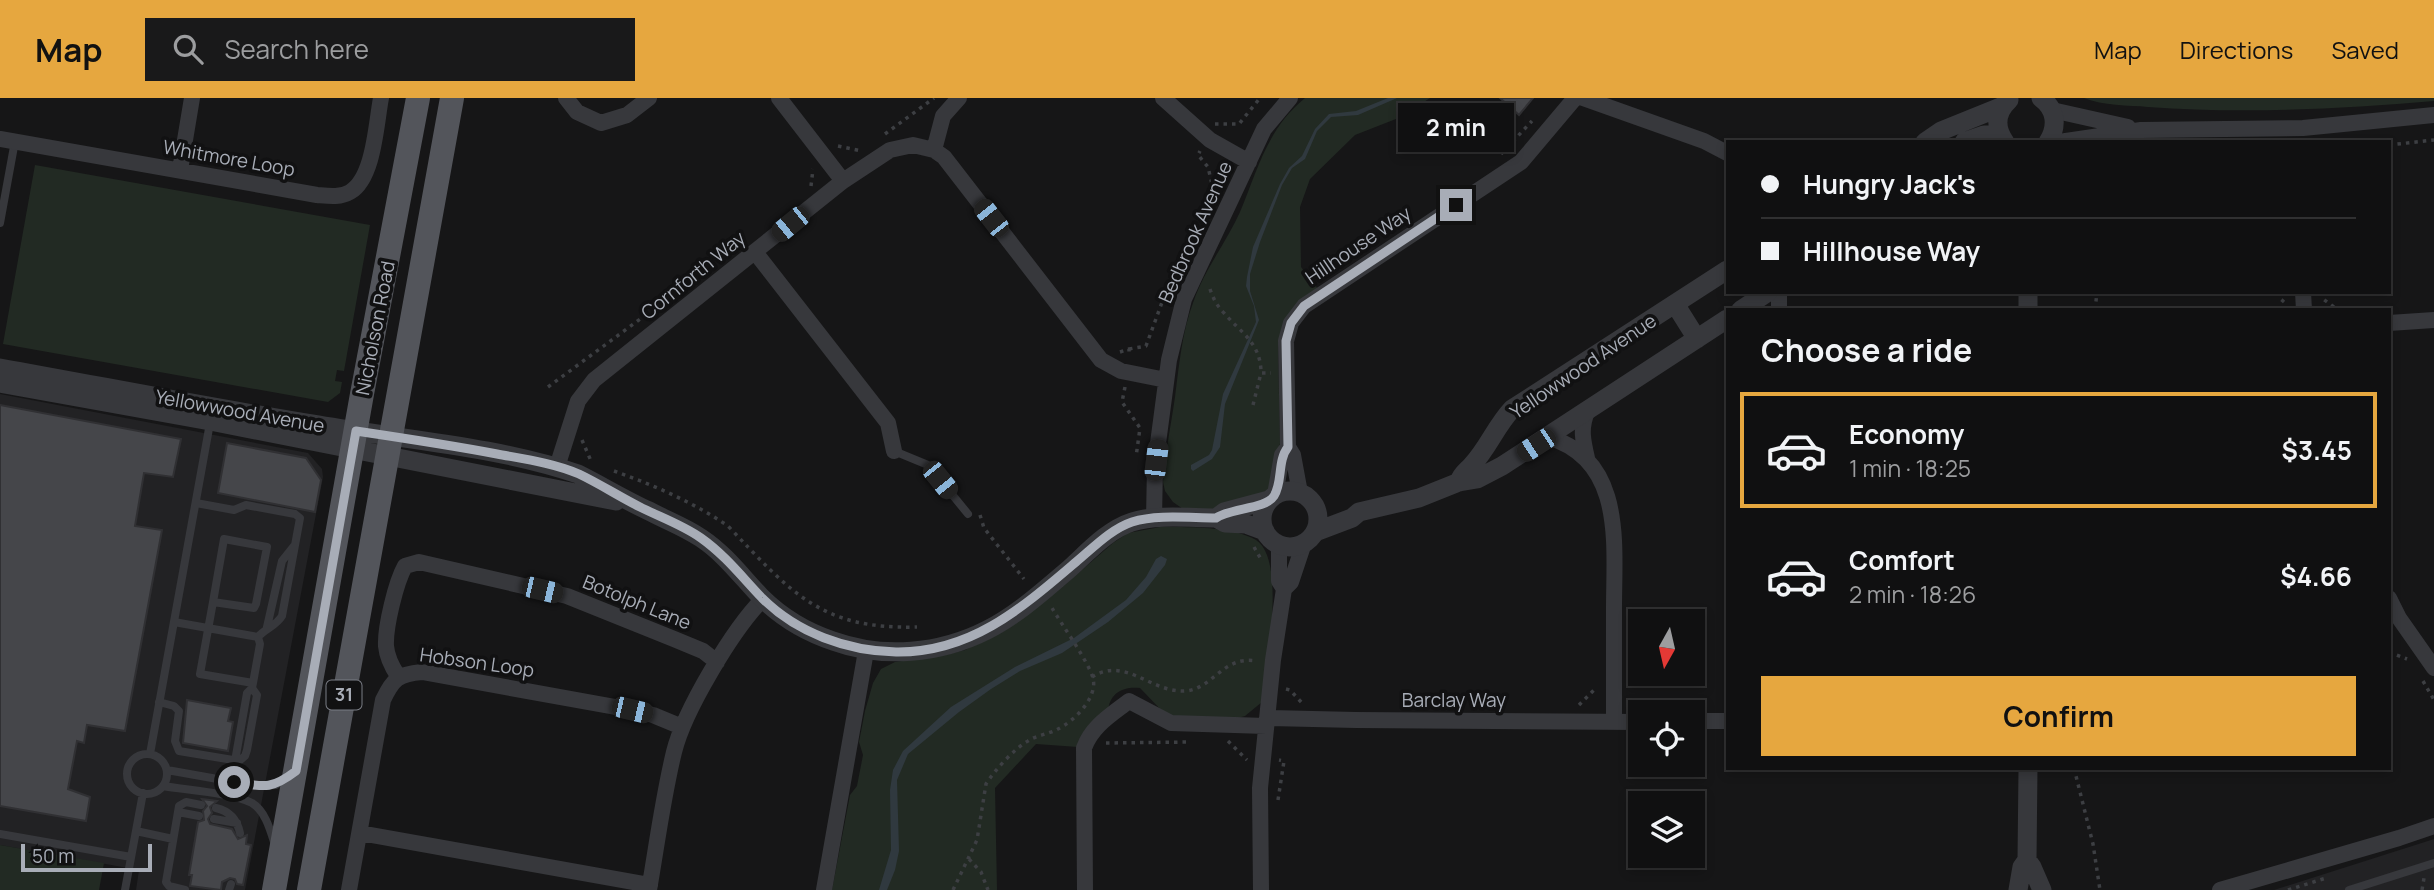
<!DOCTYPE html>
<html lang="en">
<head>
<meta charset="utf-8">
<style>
  :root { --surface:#101011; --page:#19191a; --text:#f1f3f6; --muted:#9c9d9f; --line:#303031; --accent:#e6a73f }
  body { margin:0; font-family:Manrope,sans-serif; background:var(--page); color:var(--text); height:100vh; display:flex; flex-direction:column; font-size:26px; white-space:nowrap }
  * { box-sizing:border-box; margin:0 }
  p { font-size:23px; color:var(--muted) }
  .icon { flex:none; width:38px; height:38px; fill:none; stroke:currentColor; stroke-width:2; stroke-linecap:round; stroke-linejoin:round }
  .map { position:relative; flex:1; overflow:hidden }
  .sheet { position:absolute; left:1726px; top:210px; width:665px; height:462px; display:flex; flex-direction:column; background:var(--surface); border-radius:0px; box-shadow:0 4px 10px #0003,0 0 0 2px var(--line) }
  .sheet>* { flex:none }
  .hud { position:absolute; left:1726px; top:42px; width:665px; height:154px; border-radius:0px; box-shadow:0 4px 10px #0003,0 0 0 2px var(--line); display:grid; align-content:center; height:154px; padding:0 35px; background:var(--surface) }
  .needle { width:46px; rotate:188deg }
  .controls { position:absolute; left:1628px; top:511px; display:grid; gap:14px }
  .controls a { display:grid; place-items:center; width:77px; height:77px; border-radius:0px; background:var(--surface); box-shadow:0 4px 10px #0003,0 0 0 2px var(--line); font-size:35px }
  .scale { position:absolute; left:21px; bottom:18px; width:131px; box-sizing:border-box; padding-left:7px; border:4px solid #a8adb7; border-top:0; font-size:19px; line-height:24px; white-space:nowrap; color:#a8adb7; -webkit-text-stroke:5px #111112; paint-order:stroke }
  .end { position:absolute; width:32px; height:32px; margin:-16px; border:9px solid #a8adb7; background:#111; box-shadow:0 0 0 4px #111 }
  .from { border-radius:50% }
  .bubble { position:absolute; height:49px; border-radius:0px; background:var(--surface); box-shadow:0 4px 10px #0003,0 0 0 2px var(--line); font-size:23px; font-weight:700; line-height:49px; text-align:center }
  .car { position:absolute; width:21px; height:42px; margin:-21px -10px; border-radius:9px; box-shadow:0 0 5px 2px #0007; background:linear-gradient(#222 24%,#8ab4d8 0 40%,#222 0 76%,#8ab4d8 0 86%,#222 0) }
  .hud b { display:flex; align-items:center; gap:24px; height:66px; font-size:26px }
  .hud b+b { border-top:2px solid var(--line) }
  .hud i { width:18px; height:18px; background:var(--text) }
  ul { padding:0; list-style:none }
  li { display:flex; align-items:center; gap:21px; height:116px; margin:0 14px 10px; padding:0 21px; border:4px solid transparent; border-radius:0px }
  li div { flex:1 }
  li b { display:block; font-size:26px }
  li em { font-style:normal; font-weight:700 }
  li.selected { border-color:var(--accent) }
  li>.icon { width:63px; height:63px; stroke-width:1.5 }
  h2 { padding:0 35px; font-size:32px; line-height:84px }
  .button { display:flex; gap:14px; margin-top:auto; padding:14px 35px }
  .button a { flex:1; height:80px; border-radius:0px; background:var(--accent); color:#111; font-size:28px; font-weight:700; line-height:80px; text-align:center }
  header { display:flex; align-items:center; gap:42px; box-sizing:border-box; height:98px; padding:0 35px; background:var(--accent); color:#111 }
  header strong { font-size:33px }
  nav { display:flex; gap:38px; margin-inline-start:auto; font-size:24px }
  .search { width:490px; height:63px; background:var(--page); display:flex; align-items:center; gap:18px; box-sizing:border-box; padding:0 24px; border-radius:0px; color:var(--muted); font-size:26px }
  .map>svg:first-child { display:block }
  .built { fill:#222224 }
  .green { fill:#222a23 }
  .water { fill:#30393f }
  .building { fill:#45464a; stroke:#303033; stroke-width:2 }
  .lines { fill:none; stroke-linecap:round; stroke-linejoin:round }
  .path { stroke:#3d3f43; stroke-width:3.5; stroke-dasharray:3.5 5; stroke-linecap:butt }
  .service { stroke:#37383c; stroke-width:8 }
  .minor { stroke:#37383c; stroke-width:16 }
  .tertiary { stroke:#37383c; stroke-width:19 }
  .primary { stroke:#53555b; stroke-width:24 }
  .route { stroke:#a8adb7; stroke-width:9 }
  .labels { text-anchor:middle; stroke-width:7; stroke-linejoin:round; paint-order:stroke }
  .shield { fill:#111112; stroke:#7b7e86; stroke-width:2 }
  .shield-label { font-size:18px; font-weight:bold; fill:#a8adb7 }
  .street-label { font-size:19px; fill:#a8adb7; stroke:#111112 }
</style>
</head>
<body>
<header>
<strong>Map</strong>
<div class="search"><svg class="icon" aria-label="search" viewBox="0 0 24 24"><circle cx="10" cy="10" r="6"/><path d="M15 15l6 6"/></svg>Search here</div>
<nav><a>Map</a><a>Directions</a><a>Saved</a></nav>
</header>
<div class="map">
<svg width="2434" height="792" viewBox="0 0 2434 792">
  <rect width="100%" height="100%" fill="#161617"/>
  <!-- built -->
  <path class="built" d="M0,296l308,59 14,16 1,8 -78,413h-109l3,-20 -139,-25z
    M2434,741v51h-160l157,-50z"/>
  <!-- green -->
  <path class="green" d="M1305,0h125l-29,19 -46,18 -45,44 -10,28 1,60 17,22 -40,57 2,97 -7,40 -6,10 -38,16h-46l-10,-7 -8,-11 -2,-9c2,-28 8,-57 12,-85 4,-31 7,-65 18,-94 11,-33 33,-60 47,-91 18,-43 27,-83 65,-114z
    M2084,0h350v3c-94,8 -191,13 -286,6 -20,-2 -45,-1 -64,-9z
    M35,67l335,60 -26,146 -7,-1 -2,11 7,1 -2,11 -12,9 -325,-58z
    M1160,429c27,0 72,-1 96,13 31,19 10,130 6,162l-17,14 -11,3 -59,-1 -10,-4 -25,-26c-17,-2 -31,5 -32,24 -13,10 -26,17 -30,35l-42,-3 -41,44 2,102h-165l18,-95 7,-9 6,-31 -4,-13 6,-31 8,-28 8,-14 14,-7 51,-7 19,-5 39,-19 56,-42 53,-46 15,-10z
    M0,747l104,18 -5,27h-99z"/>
  <!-- water -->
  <path class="water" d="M1388,0h9l-39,17 -27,2 -14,14 -12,28 -13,9 -10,17 -22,57 -10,32v17l9,29 -34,84 -5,43 -8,12 -19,12 -2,-2v-4l18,-10 3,-5 11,-56 33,-72 -2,-16 -8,-20 1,-9 6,-30 27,-63 9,-16 13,-12 13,-27 14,-15 27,-3z
    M1161,458l6,3 -2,6 -22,28 -35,29 -46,31 -42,18 -29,18 -32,23 -51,42 -11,26 2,71 -4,19 -8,20h-8l12,-40 -1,-60 3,-20 10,-19 48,-44 64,-40 59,-29 52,-38 20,-23 10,-18z"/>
  <!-- building -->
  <path class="building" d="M1500,0h33l-14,17z
    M0,307l181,34 -8,38 -29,-4 -9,53 27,4 -37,201 -38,-6 -3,18 -7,-2 -9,48 22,8 -4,24 -86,-15z
    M227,345l79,15 15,22 -6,32 -97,-19z
    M187,602l44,8 -3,13 5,1 -5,29 -45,-8z
    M202,701l15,2 -7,6 2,6 -4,6 2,5 22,5 6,10 9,-4 -1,9 5,1 -8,40 -6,-1 -2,-5 -5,-1 -8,4 -1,8 -31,-4 2,-11h-3l9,-53 6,-2 -1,-9 4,-5z"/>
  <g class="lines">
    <!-- path -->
    <path class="path" d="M1215,26h24l21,-26
      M885,36l49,-36
      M2389,47l45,-5
      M838,48l24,5
      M1501,56l31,-33
      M811,88l2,-17
      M1210,191c3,9 7,17 14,24 17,20 37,30 37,60
      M2323,194v7l15,11
      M2095,212l2,-18
      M2275,212l5,-6
      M2281,212l-1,-6 6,-7
      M2365,212l15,-2
      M1129,251l17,-3 30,-82 38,-71 -6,-26 -10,-12 2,-4
      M1120,254l9,-3v6
      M548,289l99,-73
      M1125,289l-3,15 18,26 -4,29
      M1253,307l8,-32h10
      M582,342l9,21
      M614,373c39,14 79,31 114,55 62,65 92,104 189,101
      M980,417l4,13 40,51
      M1254,449l8,14
      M2389,554l18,7
      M1092,579c33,-21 58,15 92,14 29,-1 38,-36 73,-30
      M2423,583l11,19
      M1286,591l4,1 13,14
      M1579,607l18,-18
      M1228,643l19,19
      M1106,645l83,-1
      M2074,670l19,76 7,46
      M1278,702l6,-39 -5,-1
      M969,761l12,13 7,18
      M953,792l24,-50 9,-56c8,-13 29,-36 42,-43 9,-6 21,-7 30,-12 16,-8 40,-31 35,-51 -5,-17 -31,-53 -41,-70
      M2288,792l38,-12
      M2422,792l2,-12"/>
    <!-- service -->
    <path class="service" d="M0,125l15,-82
      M894,353l34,14 40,49
      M196,405l38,7 12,-5 49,9 5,4 -18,98c-6,10 -16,12 -24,21
      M213,504l11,-63 43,8 -11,57 -2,4 -41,-6 -13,72 53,9 7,-39 -2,-7
      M174,524l84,15
      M267,529l15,-66 12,-15
      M159,604l15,4 5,5 -4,30 4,10 60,10 6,-5 2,-6 10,-55 -5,-7 1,-5
      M150,656l60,-331
      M127 676a20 20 0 1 1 40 0a20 20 0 1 1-40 0Z
      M235,663l12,-68 5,-5
      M167,672l90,16 19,-1 13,-9
      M163,688c23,4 70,7 89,17 13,8 18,26 22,39
      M216,710c13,3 21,11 24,25
      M178,714l21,4
      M214,721l23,4
      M136,733l37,8
      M0,736l131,23
      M125,792l18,-97
      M185,792l-16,-4 -3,-4 13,-76 7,-4 15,3
      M229,792l2,-6
      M2349,792l85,-27"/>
    <!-- minor -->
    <path class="minor" d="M566,0l11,14 24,11 26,-8 22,-17
      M779,0l64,83
      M1163,0l47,42 39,22
      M1583,0l121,43 23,12
      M2052,12l76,17
      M0,41l317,56c11,1 23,3 33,-3 24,-14 26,-68 31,-94
      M2059,44l82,-12 162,-2 131,-13
      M934,52l9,-34 16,-18
      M180,72l12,-72
      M755,154l133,171 6,28
      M2303,194l1,18
      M1779,212v-18
      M2389,225l45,-3
      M1548,339c77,23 66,107 66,171 0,38 0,76 0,114
      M1587,360c-4,-17 -7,-30 0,-46
      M557,369l21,-66 16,-21 249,-199 47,-31 23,-5 21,5 10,7 157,203 20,11 45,9
      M1300,395l-7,-38 -5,-8 -2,-106 5,-18 13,-17 217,-144 54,-64
      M1275,397l7,-40 6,-8
      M1154,421l1,-53 14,-106 15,-61 80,-170 26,-31
      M1279,447v36l5,8
      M2389,500l10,20 35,50
      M398,578c-6,-9 -11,-19 -12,-30 -1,-19 10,-64 19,-80l14,-4 148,34 107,43 29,12 14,11
      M1267,620l89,2 284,2
      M1692,623h35
      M360,735l290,52
      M349,792l34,-190c10,-21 15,-26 39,-28l210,38 21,5 29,12
      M649,792c8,-46 14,-93 25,-138 10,-41 59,-123 89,-153
      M824,792l42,-239
      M1085,792l-1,-142c8,-22 27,-33 45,-47l42,22 95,3
      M1261,792l-1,-102 13,-128 11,-71 7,-7 13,-39
      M2220,792l179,-52 35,-12"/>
    <!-- tertiary -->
    <path class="tertiary" d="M2041,0c15,11 17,28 7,44
      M1925,44l16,-11 62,-25
      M1964,44l20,-7h16
      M2005,44c-11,-15 -9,-30 4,-42
      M1675,206l22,35
      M1741,212l27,-18
      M2028,212v-18
      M0,270c106,19 212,40 318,57 87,15 177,21 260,49 24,12 47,26 71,37 17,9 36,16 52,27 24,16 40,38 60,59 20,20 45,35 72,44 50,18 107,13 154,-11 30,-15 56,-39 81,-60 19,-17 39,-40 64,-48 25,-8 58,-4 84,-4l8,-6 45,-12
      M0,285l210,38 406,80
      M1459,384c2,-8 8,-11 13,-17 16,-17 24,-39 40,-56l215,-139
      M1262 421a28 28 0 1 1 56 0a28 28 0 1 1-56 0Z
      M1216,420l9,5 21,1 19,7
      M1315,434l37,-14 7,-6 60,-14 40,-16 18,-3 25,-13 225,-147
      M2027,762l5,7 10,23
      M2018,792l4,-23 5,-7 1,-92"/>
    <!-- primary -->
    <path class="primary" d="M274,792l88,-496 56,-296
      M309,792l143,-792"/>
  </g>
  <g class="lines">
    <!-- route -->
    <path class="route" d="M234,684c30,5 37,8 62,-11l60,-340c47,7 94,14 141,23 27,5 57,9 82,20 21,10 41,23 61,33 20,10 43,18 61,31 24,17 41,39 61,60 35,35 85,53 134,54 75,1 126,-44 180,-90 17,-14 35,-33 56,-40 25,-8 58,-4 84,-4 14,-10 50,-9 58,-22 9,-14 3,-35 14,-49l-2,-106 5,-18 13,-17 152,-101"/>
  </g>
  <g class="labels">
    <!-- shield labels -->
    <rect class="shield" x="326.5" y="582.5" width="35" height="29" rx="5"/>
    <g class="shield-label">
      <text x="344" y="603">31</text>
    </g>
    <!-- street labels -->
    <g class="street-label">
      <text transform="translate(229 60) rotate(10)" y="7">Whitmore Loop</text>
      <text transform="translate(1195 134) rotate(-66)" y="7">Bedbrook Avenue</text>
      <text transform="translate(1358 147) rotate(-34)" y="7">Hillhouse Way</text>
      <text transform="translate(693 177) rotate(-39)" y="7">Cornforth Way</text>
      <text transform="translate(375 230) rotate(-79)" y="7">Nicholson Road</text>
      <text transform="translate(1583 268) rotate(-34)" y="7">Yellowwood Avenue</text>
      <text transform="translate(240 313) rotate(10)" y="7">Yellowwood Avenue</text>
      <text transform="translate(637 504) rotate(22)" y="7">Botolph Lane</text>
      <text transform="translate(477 564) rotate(8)" y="7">Hobson Loop</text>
      <text x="1454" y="609">Barclay Way</text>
    </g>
  </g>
</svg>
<div class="controls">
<a><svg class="needle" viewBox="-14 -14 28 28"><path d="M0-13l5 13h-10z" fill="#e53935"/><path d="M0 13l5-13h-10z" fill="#9c9d9f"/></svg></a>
<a><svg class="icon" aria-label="locate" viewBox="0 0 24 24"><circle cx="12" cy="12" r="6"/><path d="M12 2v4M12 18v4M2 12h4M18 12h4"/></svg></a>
<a><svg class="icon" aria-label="layers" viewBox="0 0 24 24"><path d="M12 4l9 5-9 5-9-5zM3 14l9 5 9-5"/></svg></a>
</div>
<div class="scale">50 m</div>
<i class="end from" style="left:234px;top:684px"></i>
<i class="end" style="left:1456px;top:107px"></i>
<div class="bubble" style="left:1398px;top:5px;width:116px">2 min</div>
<i class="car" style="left:991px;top:120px;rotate:322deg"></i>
<i class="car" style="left:790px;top:126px;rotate:231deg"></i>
<i class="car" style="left:1536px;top:347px;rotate:237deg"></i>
<i class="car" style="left:1156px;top:362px;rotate:7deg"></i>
<i class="car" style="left:940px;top:382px;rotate:141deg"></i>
<i class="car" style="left:542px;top:492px;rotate:103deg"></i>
<i class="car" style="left:632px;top:612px;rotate:103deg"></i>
<div class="hud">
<b><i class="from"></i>Hungry Jack's</b>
<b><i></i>Hillhouse Way</b>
</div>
<section class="sheet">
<h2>Choose a ride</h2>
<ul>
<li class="selected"><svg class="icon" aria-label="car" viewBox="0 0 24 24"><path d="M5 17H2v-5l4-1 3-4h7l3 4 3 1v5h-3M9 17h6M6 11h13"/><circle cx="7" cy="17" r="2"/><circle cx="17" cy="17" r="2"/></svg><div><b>Economy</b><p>1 min · 18:25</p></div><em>$3.45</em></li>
<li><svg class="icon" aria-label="car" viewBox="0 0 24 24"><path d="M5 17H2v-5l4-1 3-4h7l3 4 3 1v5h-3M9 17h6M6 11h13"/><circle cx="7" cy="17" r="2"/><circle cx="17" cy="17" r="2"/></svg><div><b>Comfort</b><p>2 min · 18:26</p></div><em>$4.66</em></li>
</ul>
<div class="button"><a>Confirm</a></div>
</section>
</div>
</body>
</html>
